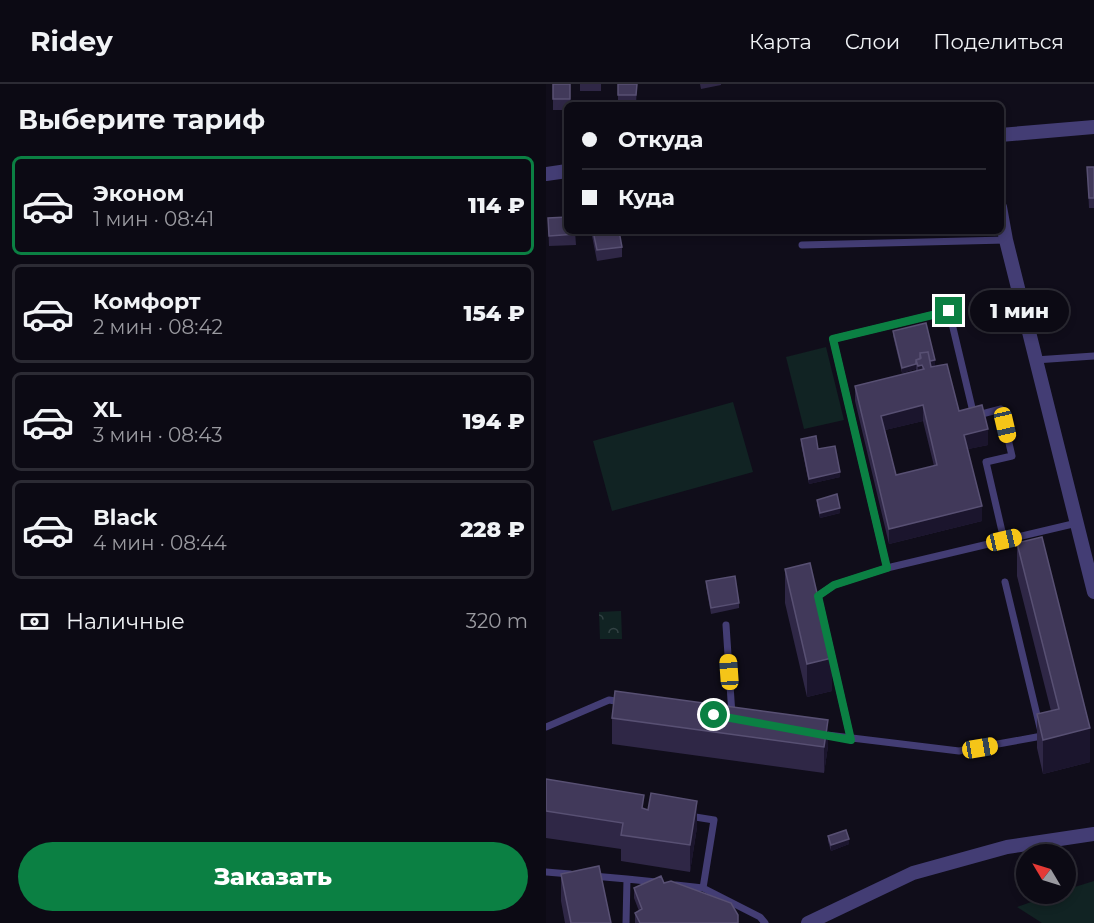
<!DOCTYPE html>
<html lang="ru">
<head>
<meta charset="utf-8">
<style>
  :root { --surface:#0c0a14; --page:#1a1822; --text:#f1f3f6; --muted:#9a9aa0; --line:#2c2b34; --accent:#0b8043 }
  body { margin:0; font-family:Montserrat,sans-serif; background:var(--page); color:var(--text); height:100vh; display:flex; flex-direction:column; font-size:22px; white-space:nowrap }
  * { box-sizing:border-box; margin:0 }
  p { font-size:20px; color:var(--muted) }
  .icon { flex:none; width:33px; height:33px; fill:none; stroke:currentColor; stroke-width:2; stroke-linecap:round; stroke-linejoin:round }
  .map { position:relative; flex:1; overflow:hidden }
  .panel { display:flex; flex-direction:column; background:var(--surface); width:546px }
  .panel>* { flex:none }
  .top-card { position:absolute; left:18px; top:18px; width:440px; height:132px; border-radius:9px; box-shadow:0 3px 9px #0003,0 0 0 2px var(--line); display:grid; align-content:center; height:132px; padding:0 18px; background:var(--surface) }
  .needle { width:39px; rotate:308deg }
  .controls { position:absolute; left:470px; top:760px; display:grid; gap:12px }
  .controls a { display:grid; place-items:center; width:60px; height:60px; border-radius:50%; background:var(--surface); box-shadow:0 3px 9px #0003,0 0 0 2px var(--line); font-size:30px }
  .end { position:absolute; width:27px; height:27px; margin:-14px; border:8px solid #0b8043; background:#fff; box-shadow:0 0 0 3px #fff }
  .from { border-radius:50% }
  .bubble { position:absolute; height:42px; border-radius:21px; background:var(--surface); box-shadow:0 3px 9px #0003,0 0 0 2px var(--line); font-size:20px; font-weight:800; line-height:42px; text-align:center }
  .car { position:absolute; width:18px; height:36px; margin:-18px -9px; border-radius:8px; box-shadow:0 0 4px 2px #0007; background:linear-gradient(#f5c518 24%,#345 0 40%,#f5c518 0 76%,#345 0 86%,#f5c518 0) }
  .top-card b { display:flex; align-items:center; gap:21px; height:57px; font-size:22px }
  .top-card b+b { border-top:2px solid var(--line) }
  .top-card i { width:15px; height:15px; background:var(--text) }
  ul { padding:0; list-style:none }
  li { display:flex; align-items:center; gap:18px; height:99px; margin:0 12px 9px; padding:0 6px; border:3px solid var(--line); border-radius:9px }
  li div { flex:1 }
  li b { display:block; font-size:22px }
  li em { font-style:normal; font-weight:800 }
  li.current { border-color:var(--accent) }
  li>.icon { width:54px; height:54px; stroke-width:1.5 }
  h2 { padding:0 18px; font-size:27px; line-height:72px }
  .pay { display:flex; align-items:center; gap:15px; height:66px; padding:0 18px; font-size:22px }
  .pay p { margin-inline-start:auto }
  .button { display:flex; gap:12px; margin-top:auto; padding:12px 18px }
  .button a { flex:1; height:69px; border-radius:36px; background:var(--accent); color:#fff; font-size:24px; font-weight:800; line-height:69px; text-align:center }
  header { display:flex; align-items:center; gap:36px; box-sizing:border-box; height:84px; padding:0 30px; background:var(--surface); border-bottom:2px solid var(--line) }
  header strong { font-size:28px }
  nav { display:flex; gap:33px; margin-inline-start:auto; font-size:21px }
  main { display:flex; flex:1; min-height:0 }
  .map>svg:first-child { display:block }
  .green { fill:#112323 }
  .park { fill:url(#park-crowns) }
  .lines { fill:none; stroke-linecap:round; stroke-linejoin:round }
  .lane { stroke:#433d74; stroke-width:7 }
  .street { stroke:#433d74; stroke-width:14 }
  .wall { fill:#2f2746; fill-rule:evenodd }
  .shaded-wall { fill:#1b152d }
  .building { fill:#41395a; stroke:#585073; stroke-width:1.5; fill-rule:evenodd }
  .route { stroke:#0b8043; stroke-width:8 }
</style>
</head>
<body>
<header>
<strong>Ridey</strong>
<nav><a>Карта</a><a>Слои</a><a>Поделиться</a></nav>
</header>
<main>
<section class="panel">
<h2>Выберите тариф</h2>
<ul>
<li class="current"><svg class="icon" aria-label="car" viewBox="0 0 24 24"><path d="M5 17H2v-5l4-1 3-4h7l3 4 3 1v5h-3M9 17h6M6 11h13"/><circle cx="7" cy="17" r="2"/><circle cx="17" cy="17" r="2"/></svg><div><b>Эконом</b><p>1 мин · 08:41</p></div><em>114 ₽</em></li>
<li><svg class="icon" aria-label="car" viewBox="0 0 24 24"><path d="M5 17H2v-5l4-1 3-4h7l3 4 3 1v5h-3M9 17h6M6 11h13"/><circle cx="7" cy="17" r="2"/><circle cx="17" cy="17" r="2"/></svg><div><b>Комфорт</b><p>2 мин · 08:42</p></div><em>154 ₽</em></li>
<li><svg class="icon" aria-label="car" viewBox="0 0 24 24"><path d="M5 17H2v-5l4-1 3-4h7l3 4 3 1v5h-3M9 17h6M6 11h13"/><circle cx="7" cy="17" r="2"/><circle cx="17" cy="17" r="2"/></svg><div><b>XL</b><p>3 мин · 08:43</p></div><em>194 ₽</em></li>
<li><svg class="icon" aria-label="car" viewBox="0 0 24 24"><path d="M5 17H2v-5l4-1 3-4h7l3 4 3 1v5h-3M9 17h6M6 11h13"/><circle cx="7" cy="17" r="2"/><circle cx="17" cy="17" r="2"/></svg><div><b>Black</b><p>4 мин · 08:44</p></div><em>228 ₽</em></li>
</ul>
<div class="pay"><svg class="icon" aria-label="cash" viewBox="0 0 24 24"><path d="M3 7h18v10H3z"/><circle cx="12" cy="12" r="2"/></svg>Наличные<p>320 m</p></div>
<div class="button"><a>Заказать</a></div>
</section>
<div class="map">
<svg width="548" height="839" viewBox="0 0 548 839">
  <defs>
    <pattern id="park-crowns" width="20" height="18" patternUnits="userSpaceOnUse" patternTransform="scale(1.5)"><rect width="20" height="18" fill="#112323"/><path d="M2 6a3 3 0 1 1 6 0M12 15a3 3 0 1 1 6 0" fill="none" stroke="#334244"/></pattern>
  </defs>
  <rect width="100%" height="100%" fill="#100d1a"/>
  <!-- green -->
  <path class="green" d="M280,263l18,73 -40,9 -18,-72z
    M187,318l20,70 -141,39 -19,-70z
    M548,797v42h-52l-25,-16 37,-13h11v-4z"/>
  <!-- park -->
  <path class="park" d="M75,527l1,28h-22l-1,-27z"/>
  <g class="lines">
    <!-- lane -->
    <path class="lane" d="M256,161l204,-5
      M489,276l59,-4
      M458,456l-18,-78 26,-6 -11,-47 -27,7 -25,-105 -116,28 54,229c63,-15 127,-30 190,-45
      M180,541l6,90
      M0,643l63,-27 13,2
      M273,650l140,17 83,-15 -37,-154
      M305,656l-33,-144 16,-11 53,-17
      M143,732l25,4 -11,68
      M0,788l24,2
      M47,792l34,3
      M130,801l27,3 57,29 5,6
      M80,839l1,-44 29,3"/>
    <!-- street -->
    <path class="street" d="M454,51l94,-8
      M0,90l21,-3
      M454,123l6,33 88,352
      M262,839l105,-50 94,-26 87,-13"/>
  </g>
  <!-- wall -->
  <path class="wall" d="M7,0h17v21h-3v5h-14z
    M34,0h21v7h-21z
    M72,0h19l-1,21h-18z
    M154,0h21v1l-20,4z
    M541,83h7v41h-5z
    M2,134l27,13 1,14 -27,1z
    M45,147h28l3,16v10l-25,4z
    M347,247l42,34 -4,1 28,45 29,34 -20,4 14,72 -93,23 -34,-143v-15l61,-15v-2l-14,4 -9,-37zM377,337l11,45 -38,9 -11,-45z
    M255,355l17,10 22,28 -31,7 -8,-40z
    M271,416l23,13 -20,5 -3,-13z
    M471,459l73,219 -47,12 -6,-26v-34l14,-3 -34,-135z
    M239,485l47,122 -25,6 -22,-94z
    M160,497l33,22v5l-28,6 -5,-28z
    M66,634l216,28 -4,27 -212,-29z
    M0,695l98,30 53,18 -7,45 -69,-11v-12l-75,-11z
    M282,752l21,8 -18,7 -3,-10z
    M15,790l50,49h-46l-4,-22z
    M118,799l74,40h-103v-10l4,-2 -5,-13v-10z"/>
  <!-- shaded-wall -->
  <path class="shaded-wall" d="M389,276v5l-12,3 -1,-3v15l-4,1v-15l3,-3z
    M370,280v5l-14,4v-5z
    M377,321v16l-42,10v-15z
    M442,345v16l-24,5v-15z
    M294,388v5l-31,7v-5z
    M436,422v15l-93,23v-15z
    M294,424v5l-20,5v-5z
    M286,574v33l-25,6v-33z
    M282,636v26l-4,27v-26z
    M544,644v34l-47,12v-34z
    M151,717v26l-7,45v-27z
    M303,755v5l-18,7v-6z"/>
  <!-- building -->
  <path class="building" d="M7,0h17v15h-17z
    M72,0h19l-1,11h-18z
    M541,83h7v31h-5z
    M21,133v14h8l1,3 -27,2 -1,-18z
    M47,147h26l3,16 -25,3z
    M380,239l9,37 -5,1 -2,-9 -8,1v6l-4,1v4l-14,4 -9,-37z
    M382,268l3,15 16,-3 12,47 23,-6 6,24 -24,6 18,71 -93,23 -34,-143 69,-17 -2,-4 -4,1 -2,-6 5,-2 -1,-5zM377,321l14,60 -41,10 -15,-59z
    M270,352l2,13 17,-3 5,26 -31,7 -8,-40z
    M291,410l3,14 -20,5 -3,-13z
    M496,453l48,191 -47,12 -6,-26 22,-5 -42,-166z
    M264,479l22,95 -25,6 -22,-95z
    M189,492l4,27 -28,5 -5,-27z
    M69,607l213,29 -4,27 -212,-29z
    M0,695l98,16 -2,13 6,2 3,-17 46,8 -7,44 -69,-10 2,-12 -77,-12z
    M300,746l3,9 -18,6 -3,-9z
    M53,782l12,57h-40l-10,-49z
    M115,792l3,7 7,-2 60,22 7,12v8h-98l-5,-10 7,-4 -8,-21z"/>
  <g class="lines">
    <!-- route -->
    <path class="route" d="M168,631l137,25 -33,-144 16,-11 53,-17 -54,-229 116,-28"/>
  </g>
</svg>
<div class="controls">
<a><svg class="needle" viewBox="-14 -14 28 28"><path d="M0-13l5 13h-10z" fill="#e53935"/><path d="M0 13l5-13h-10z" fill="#9a9aa0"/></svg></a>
</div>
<i class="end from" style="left:168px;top:631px"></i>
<i class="end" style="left:403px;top:227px"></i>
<div class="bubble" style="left:424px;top:206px;width:99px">1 мин</div>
<i class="car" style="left:459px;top:341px;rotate:167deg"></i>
<i class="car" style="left:458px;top:456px;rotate:77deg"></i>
<i class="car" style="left:183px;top:588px;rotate:356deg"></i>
<i class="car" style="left:434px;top:664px;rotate:80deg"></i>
<div class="top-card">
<b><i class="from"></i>Откуда</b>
<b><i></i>Куда</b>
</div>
</div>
</main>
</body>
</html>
